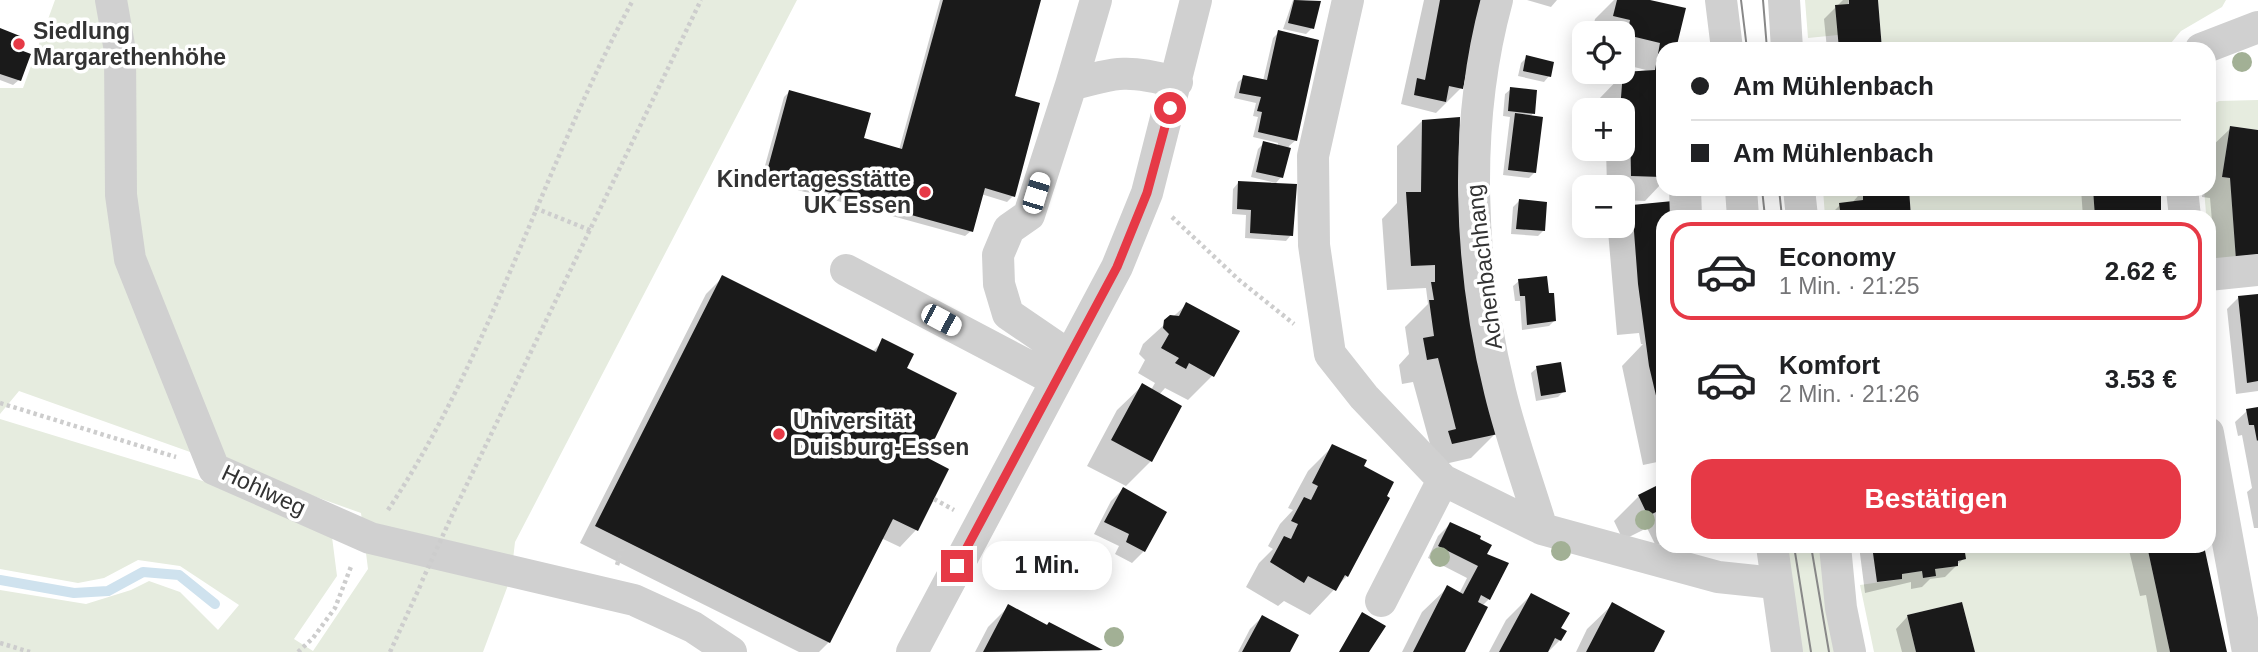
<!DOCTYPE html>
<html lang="de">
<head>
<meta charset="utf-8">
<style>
  :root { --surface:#fff; --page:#f6f6f6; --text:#202124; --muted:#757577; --line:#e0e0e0; --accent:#e63946 }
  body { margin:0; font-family:Helvetica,sans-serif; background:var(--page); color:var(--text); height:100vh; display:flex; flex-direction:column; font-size:26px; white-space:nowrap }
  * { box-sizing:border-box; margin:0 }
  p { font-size:23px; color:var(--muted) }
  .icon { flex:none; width:38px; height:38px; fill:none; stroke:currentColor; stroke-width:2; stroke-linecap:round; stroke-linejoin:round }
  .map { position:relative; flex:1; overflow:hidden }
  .panel { position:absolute; left:1656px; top:210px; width:560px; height:343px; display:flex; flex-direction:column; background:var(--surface); border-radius:21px; box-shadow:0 4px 18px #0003 }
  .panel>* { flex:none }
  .banner { position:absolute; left:1656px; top:42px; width:560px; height:154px; border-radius:21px; box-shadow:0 4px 18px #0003; display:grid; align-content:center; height:154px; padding:0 35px; background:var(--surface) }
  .controls { position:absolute; left:1572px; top:21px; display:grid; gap:14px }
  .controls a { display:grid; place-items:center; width:63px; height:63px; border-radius:14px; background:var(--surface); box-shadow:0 4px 18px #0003; font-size:35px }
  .end { position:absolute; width:32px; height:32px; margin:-16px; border:9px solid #e63946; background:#fff; box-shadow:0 0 0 4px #fff }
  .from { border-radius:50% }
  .bubble { position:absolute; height:49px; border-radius:21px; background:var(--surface); box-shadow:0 4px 18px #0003; font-size:23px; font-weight:700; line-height:49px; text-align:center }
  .car { position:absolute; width:21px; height:42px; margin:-21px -10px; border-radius:9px; box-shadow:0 0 5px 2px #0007; background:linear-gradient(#fff 24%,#345 0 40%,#fff 0 76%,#345 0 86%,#fff 0) }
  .banner b { display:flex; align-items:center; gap:24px; height:66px; font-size:26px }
  .banner b+b { border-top:2px solid var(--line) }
  .banner i { width:18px; height:18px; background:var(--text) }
  ul { padding:12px 0 0; list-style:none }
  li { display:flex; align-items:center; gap:21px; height:98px; margin:0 14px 10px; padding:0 21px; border:4px solid transparent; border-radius:21px }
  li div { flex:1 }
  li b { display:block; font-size:26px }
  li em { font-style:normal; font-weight:700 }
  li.on { border-color:var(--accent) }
  li>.icon { width:63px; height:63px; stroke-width:1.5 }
  .action { display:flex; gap:14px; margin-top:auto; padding:14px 35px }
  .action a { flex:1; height:80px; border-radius:21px; background:var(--accent); color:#fff; font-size:28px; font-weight:700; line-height:80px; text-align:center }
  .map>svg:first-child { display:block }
  .green { fill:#e6ecdf }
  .shadow { fill:#0003 }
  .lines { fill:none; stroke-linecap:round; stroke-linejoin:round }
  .stream { stroke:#cfe2ee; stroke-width:10 }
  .building { fill:#1a1a1a }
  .path { stroke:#cdcdcd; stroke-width:4.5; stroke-dasharray:3.5 3.5; stroke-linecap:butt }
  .minor { stroke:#d0d0d0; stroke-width:32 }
  .tram { stroke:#888; stroke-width:2 }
  .path-bridge { stroke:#cdcdcd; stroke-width:4.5; stroke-dasharray:3.5 3.5; stroke-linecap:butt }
  .tree { fill:#a2b095 }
  .route { stroke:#e63946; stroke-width:9 }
  .poi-dot { fill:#e63946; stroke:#fff; stroke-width:2.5 }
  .labels { text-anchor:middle; stroke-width:7; stroke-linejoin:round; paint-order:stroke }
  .poi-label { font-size:23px; font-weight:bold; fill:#333; stroke:#fff; text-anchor:start }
  .street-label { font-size:23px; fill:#333; stroke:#fff }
</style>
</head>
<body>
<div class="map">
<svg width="2258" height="652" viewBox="0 0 2258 652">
  <rect width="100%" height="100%" fill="#fff"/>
  <!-- green -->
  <path class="green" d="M55,0h742l-282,542 -4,35 -28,75h-483v-62l86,14 45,-14 18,-9 31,11 38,38 21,-25 -59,-39 -42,-6 -34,18 -26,5 -78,-14v-150l206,63 126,55 5,39 -43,63 19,12 55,-82 -7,-56 -342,-122 -19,23v-326h23z
    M1805,0h44l-11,35 -30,3z
    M1878,0h348l-4,7 -41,24 -15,18h-284z
    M2258,100v30l-28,-4 -8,51 8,1 6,82 -26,2 -6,-73h4l1,-83 10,-5z
    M1823,189h40v11l-23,4 1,13h-16z
    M1909,189h184l2,28h-184z
    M1787,546h34l20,106h-39z
    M1964,546h183l23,106h-195l-13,-50 -55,13 9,37h-42l-14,-67 42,-6v-5l20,-3 1,7 12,-2v-7l23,-3z"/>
  <!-- shadow -->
  <path class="shadow" d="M940,0h99l-26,97v99l-6,6 -26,-8 -10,37 -6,5 -204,-56 23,-83 5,-5 73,48 37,10z
    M1293,0l26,2 -7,26 -6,6 -23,-5z
    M1424,0h58l-21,88 -25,25 -35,-9z
    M1527,0h30l-6,7z
    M1614,0h30l30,49h-12v134l-17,18 -23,-1v-13h-15l-1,-38h16v-39h-24l1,-11 24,-25 23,-4 -24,-6v-31h-30l3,-14z
    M1843,0h33l5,49h-54l-3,-30z
    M0,30l13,19 6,31 -6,5 -13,-5z
    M1279,32l17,108 -7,6 -8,31 -5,6 -25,-6 7,-28 6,-6 14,4v-4l-25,-6 5,-20 -5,-1 3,-13 -22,-5 4,-16 6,-5 19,4 10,-43z
    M1527,57l22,19 -5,6 -26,-6 3,-13z
    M1511,89l22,24 -2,3 4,56 -6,6 -26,-3 7,-58 -7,-1 2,-22z
    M1422,121l36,69 38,243 -25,25 -35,8 -23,-84 -11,2 -3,-19 10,-11 -4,-27 23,-23 -2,-16 -39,2 -5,-71 15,-16v-57z
    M2231,128l27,4v145l-41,2 -7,-81 -8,-1 1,-8h5l2,-41z
    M1238,183l53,52 -5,6 -41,-3 1,-23 -14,-1 1,-25z
    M1907,189l2,28h-74v-7l5,-5 12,-2 11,-13z
    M2081,189h76l2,28h-76z
    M1519,201l24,30 -5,5 -27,-2 2,-27z
    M1633,207l29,10v244l-19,4 -21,-99 21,-22h-2l-2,-11 -22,2 -9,-104 6,-5h8v-9z
    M723,277l149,75 11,-11 22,28 18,89 -7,72 -16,17 -19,-9 -52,104 -10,10h-20l-219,-109 126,-249z
    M1519,281l36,39 -6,6 -27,4 -2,-29h-5l-2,-15z
    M2258,296v95l-22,3 -9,-85 12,-12z
    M1187,304l25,72 -24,24 -23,-12 -6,7 -8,66 -25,25 -39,-20 30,-56 25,-24 9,4 4,-7 -17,-10 7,-13 -6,-6 4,-10z
    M1537,368l27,23 -6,6 -22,4 -5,-28z
    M2258,409v119h-4l-7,-36 5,-4 -10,-53 -4,1 -3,-14 12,-11z
    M1333,446l29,20 26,32 -41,78 -37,39 -26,-14 -6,5 -32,-19 13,-24 14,-14 -5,-3 12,-22 13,-14 -5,-2 20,-37z
    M1662,485v58l-6,3 -9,-18 -24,12 -9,-19 25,-25z
    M1123,489l21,62 -12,12 -17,-9 4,-8 -25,-12 17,-33z
    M1450,524l35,31 4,44 -7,7 -19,46h-61l20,-40 25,-24 12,6 8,-16 -39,-20 10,-22z
    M1859,546h103l2,12 -19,19 -15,2 -8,8 -11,2v-7l-46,11z
    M2128,546h74l23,106h-68l-11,-57 -6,1z
    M1531,595l28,34 1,11 -12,12h-59l17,-32z
    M1961,604l12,48h-71l-6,-23 11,-12z
    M1612,605l41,47h-77l11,-23z
    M1009,606l92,45 -126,1 13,-25z
    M1262,617l26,35h-50l12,-23z"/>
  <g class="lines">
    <!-- stream -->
    <path class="stream" d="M0,580l74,13 34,-2 35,-19 36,3 36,29"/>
  </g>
  <!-- building -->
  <path class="building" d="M943,0h98l-26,96 25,7 -25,94 -30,-9 -12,44 -207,-57 23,-85 82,23 -7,25 38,11z
    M1294,0l27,1 -7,28 -26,-6z
    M1440,0h41l-18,89 -14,-3 -3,16 -32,-7 3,-17 8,2z
    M1617,0h33l36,8 -10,41h-14v128l-31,-1 -1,-56 -8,-1 -2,-9 3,-38 32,-2 5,-27 -33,-8 3,-15 -17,-4z
    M1849,0h29l4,49h-43l-4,-44 14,-1z
    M0,28l20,8 -5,12 16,6 -10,27 -21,-7z
    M1278,30l41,10 -22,101 -39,-9 4,-20 -5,-1 4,-14 -22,-4 4,-18 24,5z
    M1526,55l28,7 -3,15 -28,-6z
    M1510,87l27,3 -2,24 -27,-3z
    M1515,113l28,4 -7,56 -28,-3z
    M1460,117l-1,38 39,279 -46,10 -4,-13 8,-2 -18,-71 -11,2 -4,-22 11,-2 -5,-36h5l-3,-18h4v-17l-24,1 -5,-74h15l1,-72z
    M2230,126l28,4v128l-22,2 -6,-82 -8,-1z
    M1263,141l28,7 -8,30 -27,-6z
    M1238,181l59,3 -4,52 -43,-3 1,-23 -14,-1z
    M1863,189h46l2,28h-70l-2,-14 24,-3z
    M2093,189h68v28h-66z
    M1519,199l28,3 -2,29 -29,-2z
    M1673,201l1,16h-12v204l-13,-55 -11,-82 -6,-79z
    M722,275l154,77 6,-14 32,16 -7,14 50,25 -31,64 23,12 -31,62 -25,-12 -63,124 -235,-117z
    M1547,276l2,17h5l2,28 -29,4 -2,-29h-5l-2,-17z
    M2258,294v87l-11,2 -9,-87z
    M1186,302l54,29 -26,46 -25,-14 -3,6 -11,-6 4,-5 -18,-10 8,-14 -6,-6 1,-8 6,-5 9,1z
    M1561,362l5,30 -25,4 -5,-30z
    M1142,383l40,23 -30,56 -41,-22z
    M2258,407v33l-1,1 -3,-16h-5l-3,-16z
    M1332,444l35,16 -3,6 30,16 -7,14 3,2 -42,79 -3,-2 -9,16 -28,-15 -4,7 -34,-21 14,-26 7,3 7,-15 -7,-3 13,-24 7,3 7,-14 -6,-3z
    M1662,483v26l-14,7 -10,-21z
    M1123,487l44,25 -22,40 -19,-10 3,-8 -25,-12z
    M1450,522l31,14 -1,3 12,6 -5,9 22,9 -19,37 -9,-5 -3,7 10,5 -23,45h-52l34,-67 16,9 15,-28 -40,-20z
    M1872,546h92l2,13 -8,2v5l-23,3 1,7 -13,2 -1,-7 -20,3v5l-25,3z
    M2147,546h57l23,106h-57z
    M1531,593l39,20 -9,15 6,3 -6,10 -6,-3 -7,14h-49z
    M1612,602l53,29 -11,21h-68z
    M1962,602l13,50h-59l-9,-37z
    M1008,604l39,21 2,-3 54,28 -120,2z
    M1362,612l24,14 -17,26h-30z
    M1262,615l37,20 -9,17h-48z"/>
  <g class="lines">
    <!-- path -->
    <path class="path" d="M535,208l57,23
      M1172,217l67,63 55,44
      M0,403l176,54
      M934,499l20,11
      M388,510c104,-156 155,-345 245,-510
      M454,511l247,-511
      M617,565l6,-19
      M0,643l30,9
      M298,652l15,-14 22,-30 17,-44
      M390,652l32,-70"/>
    <!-- minor -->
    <path class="minor" d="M111,0l9,51 1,144 9,64 84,210 156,69 264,62 59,27 38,25
      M1348,0l-35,156 1,89 16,109 34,43 79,83 99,49
      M1497,0c-34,124 -28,266 3,391 11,46 28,92 42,138l176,48 57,6
      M1721,0l6,49
      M1784,0l3,49
      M2201,49l57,-22
      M1071,85l25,-85
      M1685,189l1,28
      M1741,189l2,28
      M1799,189l3,28
      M2182,189l3,28
      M846,270l209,110
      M2208,275l50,-5
      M1068,355l-60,-41 -9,-30 -1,-29 11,-26 20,-14 42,-130c48,-14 57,-15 106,-3
      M2208,433l40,219
      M1772,546l15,106
      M1835,546l6,62 9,44
      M1381,601l62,-121
      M912,652l205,-385 30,-74 49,-193"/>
    <!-- tram -->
    <path class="tram" d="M1741,0l6,49
      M1763,0l4,49
      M1762,189l3,28
      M1779,189l3,28
      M1794,546l17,106
      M1811,546l18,106"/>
    <!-- path-bridge -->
    <path class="path-bridge" d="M422,581l32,-70"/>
  </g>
  <!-- trees -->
  <g class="tree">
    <circle cx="2242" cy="62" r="10"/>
    <circle cx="1645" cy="520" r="10"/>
    <circle cx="1561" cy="551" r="10"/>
    <circle cx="1440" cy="557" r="10"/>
    <circle cx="1114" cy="637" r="10"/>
  </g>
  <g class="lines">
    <!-- route -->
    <path class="route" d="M957,566l160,-299 30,-74 23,-85"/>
  </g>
  <!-- markers -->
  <g class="poi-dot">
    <circle cx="19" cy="44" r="7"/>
    <circle cx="925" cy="192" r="7"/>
    <circle cx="779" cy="434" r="7"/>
  </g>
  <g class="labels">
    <!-- poi labels -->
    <g class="poi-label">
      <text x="33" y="39">Siedlung<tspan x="33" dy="26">Margarethenhöhe</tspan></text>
      <text x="911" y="187" text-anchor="end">Kindertagesstätte<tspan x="911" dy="26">UK Essen</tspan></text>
      <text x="793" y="429">Universität<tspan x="793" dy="26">Duisburg-Essen</tspan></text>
    </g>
    <!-- street labels -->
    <g class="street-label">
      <text transform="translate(1484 267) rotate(-97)" y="8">Achenbachhang</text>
      <text transform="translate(264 490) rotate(25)" y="8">Hohlweg</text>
    </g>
  </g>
</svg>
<div class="controls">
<a><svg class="icon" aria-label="locate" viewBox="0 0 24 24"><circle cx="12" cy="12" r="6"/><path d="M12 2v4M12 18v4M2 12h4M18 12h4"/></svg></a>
<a>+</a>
<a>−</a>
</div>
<i class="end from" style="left:1170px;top:108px"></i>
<i class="end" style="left:957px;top:566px"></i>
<div class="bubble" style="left:982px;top:541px;width:130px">1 Min.</div>
<i class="car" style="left:1036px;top:193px;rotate:17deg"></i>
<i class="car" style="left:941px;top:320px;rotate:118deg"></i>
<div class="banner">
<b><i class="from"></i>Am Mühlenbach</b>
<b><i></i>Am Mühlenbach</b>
</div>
<section class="panel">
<ul>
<li class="on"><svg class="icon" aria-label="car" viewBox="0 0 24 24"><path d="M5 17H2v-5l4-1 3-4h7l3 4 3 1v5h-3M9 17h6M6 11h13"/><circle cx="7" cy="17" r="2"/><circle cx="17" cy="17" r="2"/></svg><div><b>Economy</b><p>1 Min. · 21:25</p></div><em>2.62 €</em></li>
<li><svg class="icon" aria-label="car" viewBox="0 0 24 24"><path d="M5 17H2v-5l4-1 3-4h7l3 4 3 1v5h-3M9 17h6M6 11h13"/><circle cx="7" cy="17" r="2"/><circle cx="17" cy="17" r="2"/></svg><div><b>Komfort</b><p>2 Min. · 21:26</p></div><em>3.53 €</em></li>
</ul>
<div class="action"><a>Bestätigen</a></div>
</section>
</div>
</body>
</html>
